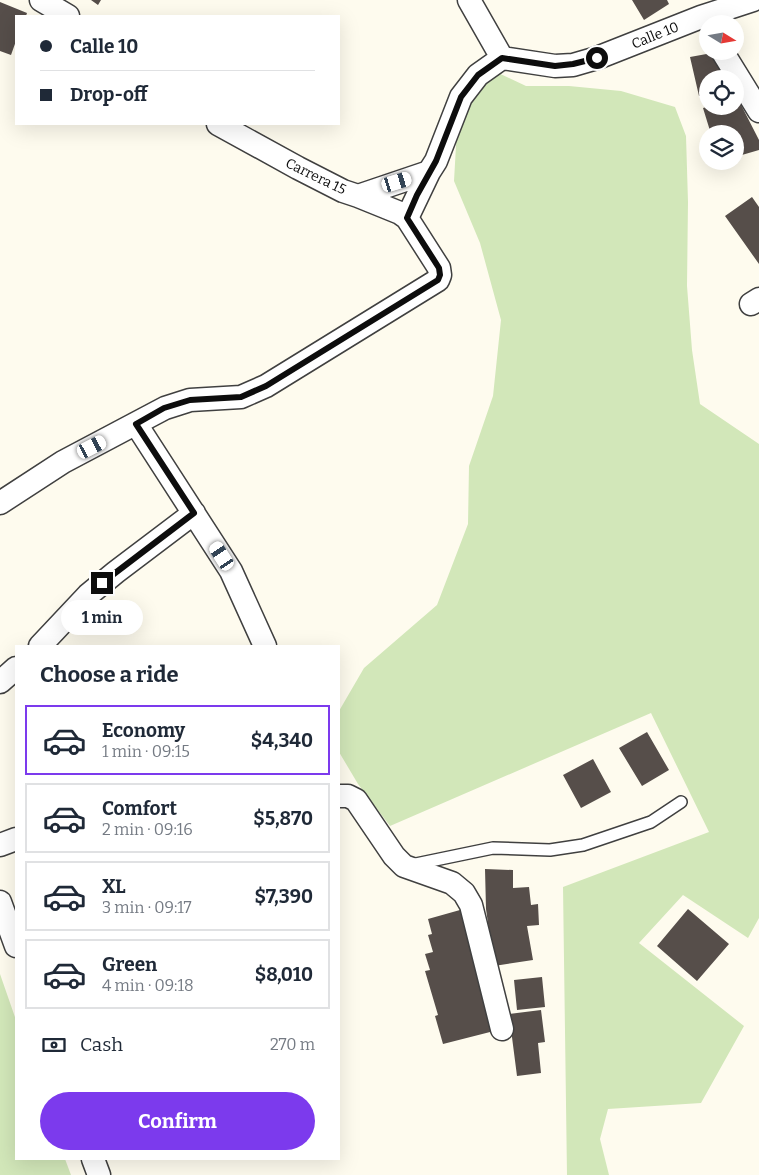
<!DOCTYPE html>
<html lang="en">
<head>
<meta charset="utf-8">
<style>
  :root { --surface:#fff; --page:#f2f2f3; --text:#1f2937; --muted:#747a83; --line:#e0e1e3; --accent:#7c3aed }
  body { margin:0; font-family:Bitter,serif; background:var(--page); color:var(--text); height:100vh; display:flex; flex-direction:column; font-size:19px; white-space:nowrap }
  * { box-sizing:border-box; margin:0 }
  p { font-size:16px; color:var(--muted) }
  .icon { flex:none; width:28px; height:28px; fill:none; stroke:currentColor; stroke-width:2; stroke-linecap:round; stroke-linejoin:round }
  .map { position:relative; flex:1; overflow:hidden }
  .panel { position:absolute; left:15px; top:645px; width:325px; height:515px; display:flex; flex-direction:column; background:var(--surface); border-radius:0px; box-shadow:0 5px 20px #0002 }
  .panel>* { flex:none }
  .top-card { position:absolute; left:15px; top:15px; width:325px; height:110px; border-radius:0px; box-shadow:0 5px 20px #0002; display:grid; align-content:center; height:110px; padding:0 25px; background:var(--surface) }
  .needle { width:32px; rotate:101deg }
  .controls { position:absolute; left:699px; top:15px; display:grid; gap:10px }
  .controls a { display:grid; place-items:center; width:45px; height:45px; border-radius:50%; background:var(--surface); box-shadow:0 5px 20px #0002; font-size:25px }
  .end { position:absolute; width:22px; height:22px; margin:-11px; border:6px solid #0d0d0d; background:#fff; box-shadow:0 0 0 2px #fff }
  .from { border-radius:50% }
  .bubble { position:absolute; height:35px; border-radius:18px; background:var(--surface); box-shadow:0 5px 20px #0002; font-size:16px; font-weight:700; line-height:35px; text-align:center }
  .car { position:absolute; width:15px; height:30px; margin:-15px -8px; border-radius:6px; box-shadow:0 0 4px 1px #0007; background:linear-gradient(#fff 24%,#345 0 40%,#fff 0 76%,#345 0 86%,#fff 0) }
  .top-card b { display:flex; align-items:center; gap:18px; height:48px; font-size:19px }
  .top-card b+b { border-top:1px solid var(--line) }
  .top-card i { width:12px; height:12px; background:var(--text) }
  ul { padding:0; list-style:none }
  li { display:flex; align-items:center; gap:15px; height:70px; margin:0 10px 8px; padding:0 15px; border:2px solid var(--line); border-radius:0px }
  li div { flex:1 }
  li b { display:block; font-size:19px }
  li em { font-style:normal; font-weight:700 }
  li.current { border-color:var(--accent) }
  li>.icon { width:45px; height:45px; stroke-width:1.5 }
  h2 { padding:0 25px; font-size:22px; line-height:60px }
  .pay { display:flex; align-items:center; gap:12px; height:55px; padding:0 25px; font-size:19px }
  .pay p { margin-inline-start:auto }
  .button { display:flex; gap:10px; margin-top:auto; padding:10px 25px }
  .button a { flex:1; height:58px; border-radius:30px; background:var(--accent); color:#fff; font-size:20px; font-weight:700; line-height:58px; text-align:center }
  .map>svg:first-child { display:block }
  .green { fill:#d2e7b9 }
  .building { fill:#564e4a }
  .lines { fill:none; stroke-linecap:round; stroke-linejoin:round }
  .lane-casing { stroke:#404040; stroke-width:14 }
  .street-casing { stroke:#404040; stroke-width:25 }
  .lane { stroke:#fff; stroke-width:11 }
  .street { stroke:#fff; stroke-width:22 }
  .route { stroke:#0d0d0d; stroke-width:6 }
  .labels { text-anchor:middle; stroke-width:5; stroke-linejoin:round; paint-order:stroke }
  .street-label { font-size:14px; fill:#0d0d0d; stroke:#fff }
</style>
</head>
<body>
<div class="map">
<svg width="759" height="1175" viewBox="0 0 759 1175">
  <rect width="100%" height="100%" fill="#fefbee"/>
  <!-- green -->
  <path class="green" d="M492,70l34,16h43l52,5 54,16 11,29 2,66 -1,84 5,64 8,54 59,40v474l-11,20 -65,-43 -44,48 105,83 -43,77 -93,6 -8,30 9,36h-42l-4,-288 146,-55 -58,-119 -261,113 -32,-42 -19,-32v-41l25,-43 73,-63 31,-81 1,-58 24,-70 8,-76 -21,-77 -26,-62 3,-53 13,-34z
    M0,974l16,46v139h49l6,16h-71z"/>
  <!-- building -->
  <path class="building" d="M91,0h10l-3,5z
    M632,0h35l2,4 -25,16z
    M0,2l27,11 -1,3h-10v25l-5,14 -11,-4z
    M712,53l17,26h-21v15l-9,2 -9,-39z
    M738,99l21,41v10l-24,7v-23h-24l-8,-26 7,-2h25v-6z
    M752,197l7,10v57l-34,-48z
    M647,732l22,38 -27,16 -23,-38z
    M593,759l18,33 -30,16 -18,-33z
    M485,869l28,1v18l16,-1 2,18 7,-1 1,21 -12,1 6,34 -39,6 -8,-57z
    M688,909l41,35 -32,37 -40,-35z
    M460,910l34,121 -51,13 -8,-28 3,-1 -13,-44 5,-1 -5,-16 8,-2 -5,-17 4,-1 -4,-15z
    M542,977l3,30 -28,3 -3,-30z
    M541,1010l4,32 -7,1 3,30 -24,3 -8,-62z"/>
  <g class="lines">
    <defs>
      <path id="lane" d="M411,865l82,-17 57,2 33,-5 68,-23 30,-20"/>
      <path id="street" d="M41,0l27,16
        M469,0l33,58 53,8 18,-1 24,-7 104,-41 52,-17
        M722,51l37,60
        M218,124l80,44 45,23 15,5 71,-24 7,-11 25,-64 17,-22 24,-17
        M407,218l22,-46
        M751,304l8,-5
        M136,424l95,147 34,75
        M0,503l63,-41 102,-54 25,-8 51,-3 25,-11 172,-106 2,-5 -1,-7 -32,-50 -7,-5 -42,-17
        M40,646l48,-51 28,-23 78,-59
        M0,682l16,-14
        M339,796h9l8,4 38,56 10,10 48,17 12,10 7,12 31,124
        M0,845l16,-6
        M0,902l16,44
        M93,1159l6,16"/>
    </defs>
    <!-- lane casing -->
    <use href="#lane" class="lane-casing"/>
    <!-- street casing -->
    <use href="#street" class="street-casing"/>
    <!-- lane -->
    <use href="#lane" class="lane"/>
    <!-- street -->
    <use href="#street" class="street"/>
  </g>
  <g class="lines">
    <!-- route -->
    <path class="route" d="M102,583l92,-70 -58,-89 28,-16 26,-8 51,-3 25,-11 172,-106 2,-5 -1,-7 -32,-50 10,-23 19,-34 25,-64 17,-22 24,-17 53,8 18,-2 24,-6"/>
  </g>
  <g class="labels">
    <!-- street labels -->
    <g class="street-label">
      <text transform="translate(655 35) rotate(-22)" y="5">Calle 10</text>
      <text transform="translate(316 176) rotate(26)" y="5">Carrera 15</text>
    </g>
  </g>
</svg>
<div class="controls">
<a><svg class="needle" viewBox="-14 -14 28 28"><path d="M0-13l5 13h-10z" fill="#e53935"/><path d="M0 13l5-13h-10z" fill="#747a83"/></svg></a>
<a><svg class="icon" aria-label="locate" viewBox="0 0 24 24"><circle cx="12" cy="12" r="6"/><path d="M12 2v4M12 18v4M2 12h4M18 12h4"/></svg></a>
<a><svg class="icon" aria-label="layers" viewBox="0 0 24 24"><path d="M12 4l9 5-9 5-9-5zM3 14l9 5 9-5"/></svg></a>
</div>
<i class="end from" style="left:597px;top:58px"></i>
<i class="end" style="left:102px;top:583px"></i>
<div class="bubble" style="left:61px;top:600px;width:82px">1 min</div>
<i class="car" style="left:397px;top:182px;rotate:73deg"></i>
<i class="car" style="left:92px;top:447px;rotate:63deg"></i>
<i class="car" style="left:222px;top:556px;rotate:327deg"></i>
<div class="top-card">
<b><i class="from"></i>Calle 10</b>
<b><i></i>Drop-off</b>
</div>
<section class="panel">
<h2>Choose a ride</h2>
<ul>
<li class="current"><svg class="icon" aria-label="car" viewBox="0 0 24 24"><path d="M5 17H2v-5l4-1 3-4h7l3 4 3 1v5h-3M9 17h6M6 11h13"/><circle cx="7" cy="17" r="2"/><circle cx="17" cy="17" r="2"/></svg><div><b>Economy</b><p>1 min · 09:15</p></div><em>$4,340</em></li>
<li><svg class="icon" aria-label="car" viewBox="0 0 24 24"><path d="M5 17H2v-5l4-1 3-4h7l3 4 3 1v5h-3M9 17h6M6 11h13"/><circle cx="7" cy="17" r="2"/><circle cx="17" cy="17" r="2"/></svg><div><b>Comfort</b><p>2 min · 09:16</p></div><em>$5,870</em></li>
<li><svg class="icon" aria-label="car" viewBox="0 0 24 24"><path d="M5 17H2v-5l4-1 3-4h7l3 4 3 1v5h-3M9 17h6M6 11h13"/><circle cx="7" cy="17" r="2"/><circle cx="17" cy="17" r="2"/></svg><div><b>XL</b><p>3 min · 09:17</p></div><em>$7,390</em></li>
<li><svg class="icon" aria-label="car" viewBox="0 0 24 24"><path d="M5 17H2v-5l4-1 3-4h7l3 4 3 1v5h-3M9 17h6M6 11h13"/><circle cx="7" cy="17" r="2"/><circle cx="17" cy="17" r="2"/></svg><div><b>Green</b><p>4 min · 09:18</p></div><em>$8,010</em></li>
</ul>
<div class="pay"><svg class="icon" aria-label="cash" viewBox="0 0 24 24"><path d="M3 7h18v10H3z"/><circle cx="12" cy="12" r="2"/></svg>Cash<p>270 m</p></div>
<div class="button"><a>Confirm</a></div>
</section>
</div>
</body>
</html>
